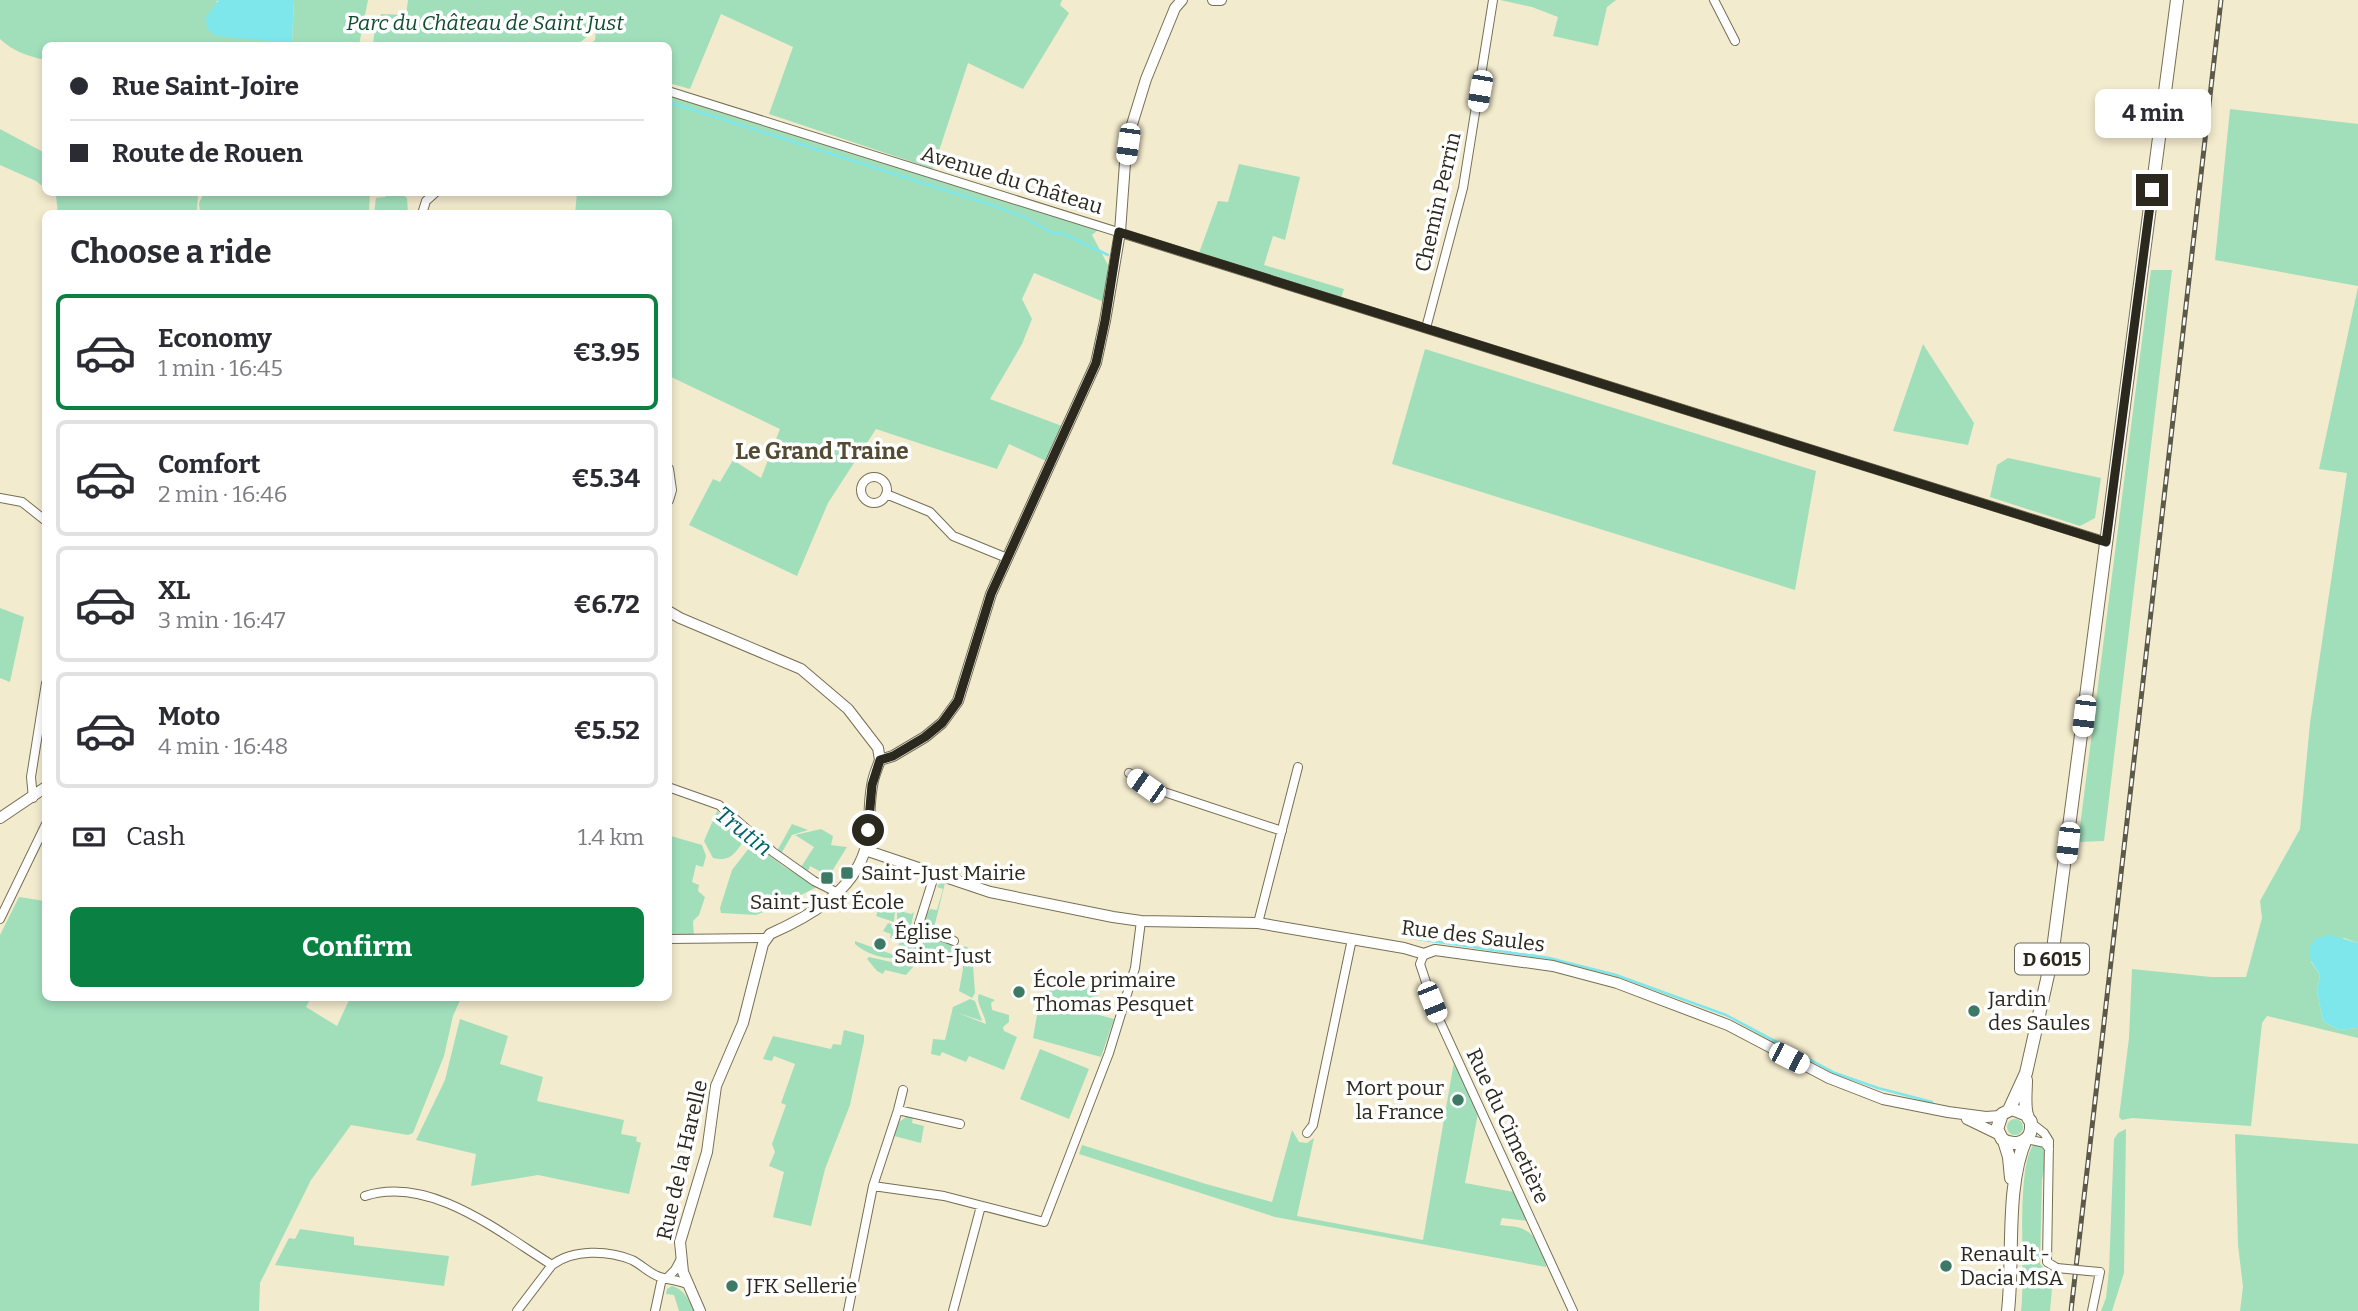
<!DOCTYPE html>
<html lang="en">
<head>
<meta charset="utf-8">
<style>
  :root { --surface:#fff; --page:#f7f7f7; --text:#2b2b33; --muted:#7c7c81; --line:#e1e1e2; --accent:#0b8043 }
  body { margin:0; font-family:Bitter,serif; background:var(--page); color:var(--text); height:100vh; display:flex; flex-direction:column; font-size:26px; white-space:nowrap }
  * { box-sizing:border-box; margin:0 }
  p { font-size:23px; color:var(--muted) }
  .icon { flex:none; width:38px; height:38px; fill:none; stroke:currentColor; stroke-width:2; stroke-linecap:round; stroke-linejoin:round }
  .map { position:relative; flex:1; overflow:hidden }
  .panel { position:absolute; left:42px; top:210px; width:630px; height:791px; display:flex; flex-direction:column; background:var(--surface); border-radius:10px; box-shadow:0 4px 10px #0003 }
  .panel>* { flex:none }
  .banner { position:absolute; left:42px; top:42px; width:630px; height:154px; border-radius:10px; box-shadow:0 4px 10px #0003; display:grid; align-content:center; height:154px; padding:0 28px; background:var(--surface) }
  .end { position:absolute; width:32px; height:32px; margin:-16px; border:9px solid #2b281d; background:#fff; box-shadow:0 0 0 4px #fff }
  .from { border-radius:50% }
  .bubble { position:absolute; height:49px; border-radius:10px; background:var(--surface); box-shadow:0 4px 10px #0003; font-size:23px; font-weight:700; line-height:49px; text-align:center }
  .car { position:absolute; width:21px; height:42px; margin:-21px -10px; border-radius:9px; box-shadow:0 0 5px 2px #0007; background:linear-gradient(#fff 24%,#345 0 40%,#fff 0 76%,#345 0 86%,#fff 0) }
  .banner b { display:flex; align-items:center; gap:24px; height:66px; font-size:26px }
  .banner b+b { border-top:2px solid var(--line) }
  .banner i { width:18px; height:18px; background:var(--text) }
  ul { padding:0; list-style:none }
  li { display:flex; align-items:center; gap:21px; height:116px; margin:0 14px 10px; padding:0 14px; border:4px solid var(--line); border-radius:10px }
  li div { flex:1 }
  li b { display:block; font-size:26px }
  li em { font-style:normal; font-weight:700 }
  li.on { border-color:var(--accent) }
  li>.icon { width:63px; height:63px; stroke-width:1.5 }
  h2 { padding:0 28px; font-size:32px; line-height:84px }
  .pay { display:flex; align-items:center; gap:18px; height:77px; padding:0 28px; font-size:26px }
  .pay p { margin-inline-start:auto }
  .button { display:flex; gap:14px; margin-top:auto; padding:14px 28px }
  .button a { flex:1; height:80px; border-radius:10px; background:var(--accent); color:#fff; font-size:28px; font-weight:700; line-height:80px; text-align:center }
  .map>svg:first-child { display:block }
  .green { fill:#a1dfbb }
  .water { fill:#7ee7ec }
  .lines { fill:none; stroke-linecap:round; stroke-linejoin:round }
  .stream { stroke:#7ee7ec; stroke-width:2.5 }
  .minor-casing { stroke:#766f54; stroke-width:10 }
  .tertiary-casing { stroke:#766f54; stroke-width:12 }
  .primary-casing { stroke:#766f54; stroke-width:14 }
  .minor { stroke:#fff; stroke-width:8 }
  .tertiary { stroke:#fff; stroke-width:10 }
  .primary { stroke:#fff; stroke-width:12 }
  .rail-casing { stroke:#5d5949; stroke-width:5 }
  .rail { stroke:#fff; stroke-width:2.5; stroke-dasharray:8; stroke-linecap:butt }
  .minor-bridge-casing { stroke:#766f54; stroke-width:10; stroke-linecap:butt }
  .minor-bridge { stroke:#fff; stroke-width:8 }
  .route { stroke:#2b281d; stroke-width:9 }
  .poi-dot { fill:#3d7a65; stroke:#fff; stroke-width:2.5 }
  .labels { text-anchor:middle; stroke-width:7; stroke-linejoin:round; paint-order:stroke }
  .shield { fill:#fff; stroke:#6b6861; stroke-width:2 }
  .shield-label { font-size:19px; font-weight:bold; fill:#2b281d }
  .park-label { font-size:21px; font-style:italic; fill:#104c30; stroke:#fff }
  .street-label { font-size:21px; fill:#2b281d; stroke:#fff }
  .poi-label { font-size:21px; fill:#2b281d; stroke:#fff; text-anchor:start }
  .neighbourhood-label { font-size:23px; font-weight:bold; fill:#534c33; stroke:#fff }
  .water-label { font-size:23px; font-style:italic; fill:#006165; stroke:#fff }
</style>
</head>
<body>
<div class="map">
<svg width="2358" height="1311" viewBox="0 0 2358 1311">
  <rect width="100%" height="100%" fill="#f3ebce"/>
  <!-- green -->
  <path class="green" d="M0,0h219l-3,2 76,41 2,-43h74l-9,45 -313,1 -1,14c-17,-4 -31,-8 -45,-21z
    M408,0h654l-2,5 9,8 -46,76 -55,-26 -35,106 -164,-55 24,-67 -72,-33 -31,75 -21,-6 -1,-37 -79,-1 6,-5 1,-11 -19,16h-204l3,-27 6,-4 24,1z
    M1500,0h116l-9,7 -9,39 -45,-10 5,-19 -26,-10z
    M669,95l429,135 -6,5 16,30 -4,37 -70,-29 -12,26 10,20 -10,25 -32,55 72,27 -16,35 -37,-17 -12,25 -121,-40 -48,74 -31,73 -108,-51 24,-46 7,3 13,-22 28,18 19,-49 -111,-53 -1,-162h-93l2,-21 91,-1z
    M2230,109l128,15v162l-143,-26z
    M0,129l45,24v35l-9,-7 -36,-16z
    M1239,164l61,13 -15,63 -12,-4 -9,29 80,24 -3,9 -142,-45 19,-52 10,1z
    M370,192l-1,21h-169l-1,-10 5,-10z
    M399,192l8,6 1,15h-34l2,-15 9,-1 5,-4z
    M51,193h147l-1,20h-139l-2,-17z
    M2151,270h21l-68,571 -26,1z
    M2358,287v656l-14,-5 -33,24 9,13 -3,16 6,30 16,9 19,-2v10l-91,-22 -5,7 -11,103 -119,-8 -10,2 -3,-3 10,-79 3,-69 79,8h35l16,-59 -2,-17 40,-72 10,-106 37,-250 -28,-4z
    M1923,344l51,79 -6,22 -75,-14z
    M1425,349l391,122 -21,119 -403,-126z
    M2008,458l93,20 -6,40 -15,8 -90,-29 7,-32z
    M0,608l24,9 -14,65 -10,-4z
    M717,811l30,25c-10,14 -15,27 -34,22l-9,-17z
    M792,824l16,6 -16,5 -11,19 -4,-3z
    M821,829l12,7 -2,9 16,2 -18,29 -19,-10 -2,5 -7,-4 13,-20 -19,-12z
    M671,836l31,9 4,11 -3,11 -7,-2 -4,17 7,3 -1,6 7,6 -6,18 -6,6 1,16 -25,-1 -1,-92z
    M753,843l30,23 34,21 -38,19 -23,9 -35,-2 -1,-5 12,-38z
    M940,882l5,1 -12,49 -8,-4 -3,-6 8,-13 7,1 6,-21 -6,-2z
    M874,895l10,3 -2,7 13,4 -1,13 -18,-6 4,-11 -9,-3z
    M19,897l26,4 1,97h265l-5,9 31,19 13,-28h111l-8,18 -9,40 -31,77 -5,2 -57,-10 -40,55 -51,103 -1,28h-259v-376z
    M897,910l14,4 3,-2 -3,14 -14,-3z
    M888,923l29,10 2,6 -3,12c-17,14 -46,6 -61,-7v-3l39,14 6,-13 -10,-4 1,-4 -8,-3z
    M928,935l25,9 -3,15 -23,-8 -21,24 -21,-5 -2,4 -6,-3 -10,-12 2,-2 22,5 20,-1 10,-11 3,-13z
    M962,946l5,1 5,5 3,41 -3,5 -13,-7 4,-22z
    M1050,981l50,5 -5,22 -46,-12z
    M979,994l16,6 -4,3 1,7 17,5v7l-6,5 1,4 13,6 -13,33 -35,-14 -3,6 -24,-10 -2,4 -9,-2 2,-15 12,1 8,-33 17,-8 5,2 7,20 -24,-8 28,11c-1,-10 -11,-22 -7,-30z
    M1050,1002l64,17 -13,38 -68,-19 4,-23h5z
    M460,1019l48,17 -8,28 43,13 -6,24 87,19 -3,14 16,3 -1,4 5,2 -12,51 -91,-19 -67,11 5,-32 -60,-14 29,-60z
    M844,1030l20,5v6l-14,64 -25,64 -14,57 -38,-9 11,-45 -15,-6 6,-14 -3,-8 14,-39 -5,-2 14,-39 -21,-8 -2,5 -9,-2 10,-23 58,13 2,-5 8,1z
    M1040,1049l49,20 -20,50 -49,-20z
    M1454,1062l24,51 -13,70 49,9 14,29 -26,-3 -2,7c7,1 17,1 23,4 13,5 24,26 23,38l-271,-50 -196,-63 3,-9 124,39 66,18 20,-72 7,12 8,1 7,-5 -17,78 126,24z
    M906,1117h7l-1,6 12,3 -3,17 -27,-7 5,-14z
    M2007 1127a8 8 0 1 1 16 0a8 8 0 1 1-16 0Z
    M2126,1129l-2,144 -12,38h-11l5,-13 3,-27 5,-132 4,-6z
    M2235,1134l123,10v167h-118l3,-24 -5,-42z
    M2034,1144l8,3 4,10 -4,23 -2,84 13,13 -3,34h-29c5,-36 -6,-144 13,-167z
    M300,1229l54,8v8l95,11 -5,30 -169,-21 14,-27 6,1z
    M672,1286c12,3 17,14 22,25h-15l-5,-16 -8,-1 1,-5z"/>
  <!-- water -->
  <path class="water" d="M219,0h75l-2,43 -75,-7 -10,-7 -1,-12z
    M2330,935l28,8v85l-19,2 -16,-9 -6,-30 3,-16 -9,-14 -2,-12 6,-10z"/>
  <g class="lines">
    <!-- stream -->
    <path class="stream" d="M668,102l324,103 32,12 28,16 12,1 44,21
      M1411,938l138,20 67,17 110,40 109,58 43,15 54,14"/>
    <defs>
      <path id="minor" d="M1714,0l21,41
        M668,91l1439,451
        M422,214l4,-13 10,-9
        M1426,328l37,-140 30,-188
        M861 490a13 13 0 1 1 26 0a13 13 0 1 1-26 0Z
        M886,494l44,18 23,24 54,22
        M0,498l22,4 24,19
        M1129,773l17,13 136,45
        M668,787l51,18 54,47 41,29 22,11
        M33,798l-2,-21 15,-94
        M935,873l-16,51 3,5 32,12
        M0,919l46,-95
        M1258,923l40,-156
        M668,939l98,-1
        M1424,954l-4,10 17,51 136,296
        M898,1110l62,14
        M2031,1123l13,10 5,8 -2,121 10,6
        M1307,1133l6,-8 39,-186
        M2026,1139l19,4 4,6
        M873,1186l25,-76 5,-20
        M365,1196c65,-21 134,36 187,69 21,-16 56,-15 80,-5 10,5 18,14 28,17 9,3 18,3 27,7
        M2088,1271l12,1 -8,39
        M667,1278l8,-8 6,-11
        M517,1311l35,-46
        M655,1311l7,-33
        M848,1311l25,-125 71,10 100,26 65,-169 26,-85 6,-47
        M953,1311l28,-105"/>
      <path id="tertiary" d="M1213,0h8
        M668,469l3,21 -3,10
        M668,611l12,7 121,51 47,40 30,39 2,12
        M880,760l13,-4 32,-19 17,-14 16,-22 33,-107 105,-231 9,-42 15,-89 5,-69 5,-32 16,-52 29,-71 7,-8
        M0,818l46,-31
        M865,850l125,42 123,25 28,4 117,2 146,25 20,6 11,-4 118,16 64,17 111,42 101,53 54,21 65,13 38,5 14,-1
        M1967,1119l31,15
        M700,1311l-17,-39 -3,-30 27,-90 9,-66 27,-63 20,-79 7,-10c38,-17 82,-41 95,-84 6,-20 3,-43 7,-64 1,-9 5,-17 8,-26"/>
      <path id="primary" d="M2026,1080c0,11 -2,25 1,35 3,9 4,2 4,11 1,17 -18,21 -29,13l-5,-10 5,-15 10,-5 15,6
        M2009,1110l17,-37 26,-116 125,-957
        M2004,1141l5,16 2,21
        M2008,1311c6,-52 -3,-125 18,-172"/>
    </defs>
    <!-- minor casing -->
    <use href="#minor" class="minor-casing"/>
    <!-- tertiary casing -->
    <use href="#tertiary" class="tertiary-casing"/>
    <!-- primary casing -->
    <use href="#primary" class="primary-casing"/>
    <!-- minor -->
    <use href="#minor" class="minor"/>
    <!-- tertiary -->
    <use href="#tertiary" class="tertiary"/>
    <!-- primary -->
    <use href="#primary" class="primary"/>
    <defs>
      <path id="rail" d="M2071,1311l150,-1311"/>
    </defs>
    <!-- rail casing -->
    <use href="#rail" class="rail-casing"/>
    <!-- rail -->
    <use href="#rail" class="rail"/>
    <defs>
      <path id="minor-bridge" d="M2057,1268l31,3"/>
    </defs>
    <!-- minor-bridge casing -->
    <use href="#minor-bridge" class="minor-bridge-casing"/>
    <!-- minor-bridge -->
    <use href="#minor-bridge" class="minor-bridge"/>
  </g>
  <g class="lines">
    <!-- route -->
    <path class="route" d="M868,830l4,-45 8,-25 13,-4 32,-19 17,-14 16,-22 33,-107 105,-231 9,-42 14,-89 987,310 46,-352"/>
  </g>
  <!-- markers -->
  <g class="poi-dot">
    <rect x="840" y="866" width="14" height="14" rx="3.5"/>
    <rect x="820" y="871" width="14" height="14" rx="3.5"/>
    <circle cx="880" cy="944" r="7"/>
    <circle cx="1019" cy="992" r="7"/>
    <circle cx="1974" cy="1011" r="7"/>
    <circle cx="1458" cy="1100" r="7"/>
    <circle cx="1946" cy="1266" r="7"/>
    <circle cx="732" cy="1286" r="7"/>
  </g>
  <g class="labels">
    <!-- shield labels -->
    <rect class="shield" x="2015" y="943.5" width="74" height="31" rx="5"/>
    <g class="shield-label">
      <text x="2052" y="966">D 6015</text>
    </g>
    <!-- park labels -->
    <g class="park-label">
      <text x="485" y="30">Parc du Château de Saint Just</text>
    </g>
    <!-- street labels -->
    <g class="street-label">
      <text transform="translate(1012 180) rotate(17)" y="7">Avenue du Château</text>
      <text transform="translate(1438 202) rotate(-77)" y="7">Chemin Perrin</text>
      <text transform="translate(1473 936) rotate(7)" y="7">Rue des Saules</text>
      <text transform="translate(1508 1126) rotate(65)" y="7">Rue du Cimetière</text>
      <text transform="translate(682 1160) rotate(-77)" y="7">Rue de la Harelle</text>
    </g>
    <!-- poi labels -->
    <g class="poi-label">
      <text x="861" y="880">Saint-Just Mairie</text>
      <text x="827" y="909" text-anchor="middle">Saint-Just École</text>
      <text x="894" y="939">Église<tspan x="894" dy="24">Saint-Just</tspan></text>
      <text x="1033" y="987">École primaire<tspan x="1033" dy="24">Thomas Pesquet</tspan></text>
      <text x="1988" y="1006">Jardin<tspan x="1988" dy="24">des Saules</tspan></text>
      <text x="1444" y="1095" text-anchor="end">Mort pour<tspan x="1444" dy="24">la France</tspan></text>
      <text x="1960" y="1261">Renault -<tspan x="1960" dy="24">Dacia MSA</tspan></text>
      <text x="746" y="1293">JFK Sellerie</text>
    </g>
    <!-- neighbourhood labels -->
    <g class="neighbourhood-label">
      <text x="822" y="459">Le Grand Traine</text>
    </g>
    <!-- water labels -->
    <g class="water-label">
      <text transform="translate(744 831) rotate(38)" y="8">Trutin</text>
    </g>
  </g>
</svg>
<i class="end from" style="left:868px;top:830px"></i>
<i class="end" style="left:2152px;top:190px"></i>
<div class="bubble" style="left:2095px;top:89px;width:116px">4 min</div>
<i class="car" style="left:1480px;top:91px;rotate:190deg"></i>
<i class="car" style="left:1128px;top:144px;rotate:188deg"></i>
<i class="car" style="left:2084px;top:716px;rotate:187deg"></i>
<i class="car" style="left:1146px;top:786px;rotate:305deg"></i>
<i class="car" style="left:2068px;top:843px;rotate:187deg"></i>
<i class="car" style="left:1432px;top:1002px;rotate:158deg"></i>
<i class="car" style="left:1789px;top:1058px;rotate:117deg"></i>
<div class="banner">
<b><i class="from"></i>Rue Saint-Joire</b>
<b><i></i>Route de Rouen</b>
</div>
<section class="panel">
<h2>Choose a ride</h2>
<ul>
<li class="on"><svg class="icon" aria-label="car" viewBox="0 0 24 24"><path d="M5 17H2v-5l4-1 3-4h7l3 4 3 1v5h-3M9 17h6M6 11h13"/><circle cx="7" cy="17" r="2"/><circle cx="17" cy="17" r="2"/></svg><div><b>Economy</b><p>1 min · 16:45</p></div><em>€3.95</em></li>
<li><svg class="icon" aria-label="car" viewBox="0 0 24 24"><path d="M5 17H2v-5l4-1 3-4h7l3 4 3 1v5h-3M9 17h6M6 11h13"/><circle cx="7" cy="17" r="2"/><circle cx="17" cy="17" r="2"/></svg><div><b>Comfort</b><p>2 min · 16:46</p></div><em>€5.34</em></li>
<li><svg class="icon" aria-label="car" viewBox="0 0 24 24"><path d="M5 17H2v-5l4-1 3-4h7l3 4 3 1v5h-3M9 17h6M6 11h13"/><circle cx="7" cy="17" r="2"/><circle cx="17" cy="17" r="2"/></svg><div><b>XL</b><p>3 min · 16:47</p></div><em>€6.72</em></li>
<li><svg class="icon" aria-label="car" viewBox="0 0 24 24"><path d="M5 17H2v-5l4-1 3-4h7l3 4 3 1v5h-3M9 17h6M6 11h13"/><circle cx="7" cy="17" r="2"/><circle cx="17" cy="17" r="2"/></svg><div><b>Moto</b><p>4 min · 16:48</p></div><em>€5.52</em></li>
</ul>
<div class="pay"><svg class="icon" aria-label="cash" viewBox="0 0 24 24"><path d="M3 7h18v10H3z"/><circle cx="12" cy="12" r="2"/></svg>Cash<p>1.4 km</p></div>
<div class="button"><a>Confirm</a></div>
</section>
</div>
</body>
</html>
